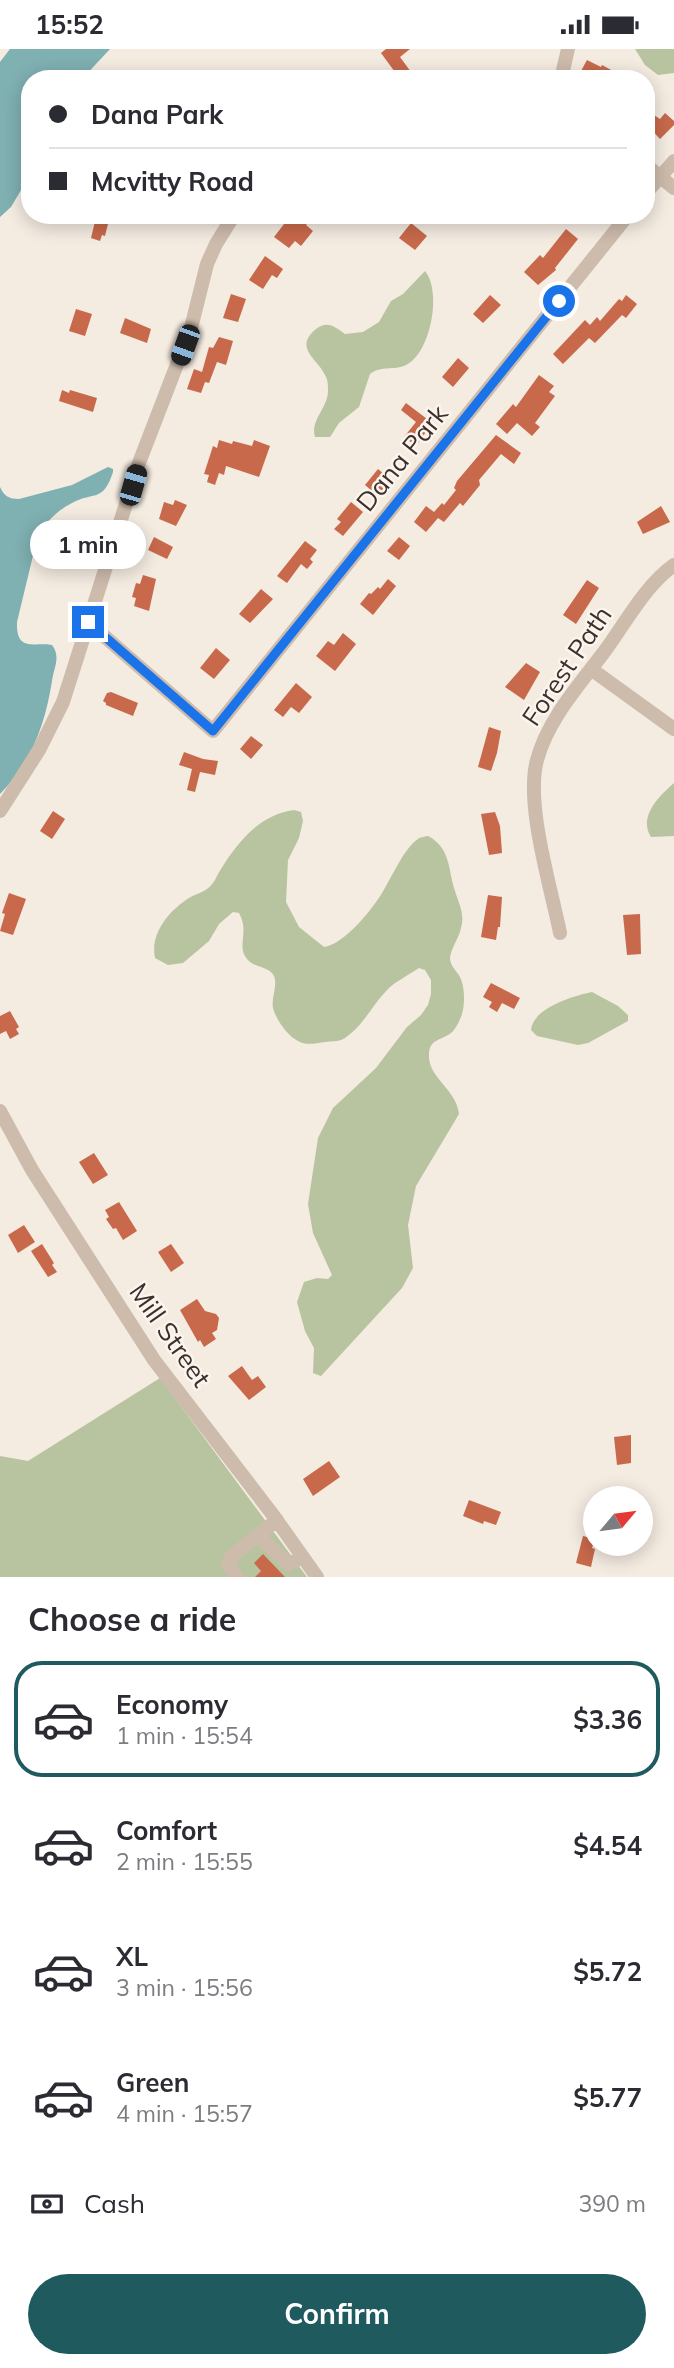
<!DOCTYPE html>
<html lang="en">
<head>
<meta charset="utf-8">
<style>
  :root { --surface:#fff; --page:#f7f7f7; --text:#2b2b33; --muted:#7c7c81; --line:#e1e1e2; --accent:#1f5a5e }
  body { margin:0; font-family:Mulish,sans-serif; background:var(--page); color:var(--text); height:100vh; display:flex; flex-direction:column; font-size:26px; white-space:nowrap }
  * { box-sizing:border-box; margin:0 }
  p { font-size:23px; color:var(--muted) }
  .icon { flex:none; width:38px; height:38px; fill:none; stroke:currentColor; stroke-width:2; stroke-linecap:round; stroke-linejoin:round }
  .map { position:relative; height:1528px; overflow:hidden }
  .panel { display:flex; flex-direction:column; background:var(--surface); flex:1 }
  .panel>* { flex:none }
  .banner { position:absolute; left:21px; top:21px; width:634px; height:154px; border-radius:28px; box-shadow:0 4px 18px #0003; display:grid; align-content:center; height:154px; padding:0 28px; background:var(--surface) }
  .needle { width:46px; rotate:61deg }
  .buttons { position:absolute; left:583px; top:1437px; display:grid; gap:14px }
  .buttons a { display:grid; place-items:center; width:70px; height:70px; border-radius:50%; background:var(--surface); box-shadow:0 4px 18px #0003; font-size:35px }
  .end { position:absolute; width:32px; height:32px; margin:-16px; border:9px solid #1a73e8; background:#fff; box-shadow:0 0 0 4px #fff }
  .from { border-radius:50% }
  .bubble { position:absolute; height:49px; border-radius:24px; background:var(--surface); box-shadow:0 4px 18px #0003; font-size:23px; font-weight:700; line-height:49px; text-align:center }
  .car { position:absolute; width:21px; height:42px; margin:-21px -10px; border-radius:9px; box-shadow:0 0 5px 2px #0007; background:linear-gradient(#222 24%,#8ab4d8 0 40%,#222 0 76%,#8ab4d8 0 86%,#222 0) }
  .banner b { display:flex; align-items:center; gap:24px; height:66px; font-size:26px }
  .banner b+b { border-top:2px solid var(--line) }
  .banner i { width:18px; height:18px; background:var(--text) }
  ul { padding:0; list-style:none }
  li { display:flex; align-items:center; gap:21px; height:116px; margin:0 14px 10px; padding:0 14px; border:4px solid transparent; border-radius:28px }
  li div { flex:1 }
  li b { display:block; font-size:26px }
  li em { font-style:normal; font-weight:700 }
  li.on { border-color:var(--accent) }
  li>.icon { width:63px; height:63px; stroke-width:1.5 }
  h2 { padding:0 28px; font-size:32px; line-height:84px }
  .pay { display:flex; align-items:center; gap:18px; height:77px; padding:0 28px; font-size:26px }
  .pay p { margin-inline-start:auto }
  .button { display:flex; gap:14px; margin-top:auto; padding:14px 28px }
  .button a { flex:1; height:80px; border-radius:42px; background:var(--accent); color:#fff; font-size:28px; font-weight:700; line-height:80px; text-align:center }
  .status { display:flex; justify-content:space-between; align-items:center; height:49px; padding:0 35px; background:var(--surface); direction:ltr }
  .status svg { height:19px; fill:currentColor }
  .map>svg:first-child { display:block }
  .green { fill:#b8c4a0 }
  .water { fill:#7fb0b2 }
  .building { fill:#c8694b }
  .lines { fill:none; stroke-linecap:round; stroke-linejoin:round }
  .minor { stroke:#cdbbac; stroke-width:14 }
  .route { stroke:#1a73e8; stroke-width:9 }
  .labels { text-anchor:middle; stroke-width:5; stroke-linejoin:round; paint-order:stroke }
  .street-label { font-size:26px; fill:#3b302b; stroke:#fbf5ee }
</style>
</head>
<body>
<div class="status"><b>15:52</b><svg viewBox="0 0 49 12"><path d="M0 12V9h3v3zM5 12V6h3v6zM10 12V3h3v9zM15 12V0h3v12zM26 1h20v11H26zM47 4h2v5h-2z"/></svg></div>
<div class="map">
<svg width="674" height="1528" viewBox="0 0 674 1528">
  <rect width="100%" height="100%" fill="#f4ebe1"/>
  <!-- green -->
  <path class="green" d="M635,0h39v24l-16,2 -13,-10z
    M425,222c17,20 6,82 -19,94 -12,6 -25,0 -36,9l-11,33 -20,16 -9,14h-15c-5,-17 13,-29 13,-46 0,-6 0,-11 -3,-16 -7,-16 -32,-27 -9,-46 12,-9 19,-2 29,5l18,-2 16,-10 12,-21 12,-7z
    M674,734v53l-23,1c-13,-20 8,-41 23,-54z
    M294,761l7,2 2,9 -4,17 -11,22 -2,42 13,25 25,20c19,-2 48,-37 58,-54 9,-14 22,-45 36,-54 0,-1 9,-3 10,-3 23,12 20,34 27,55 4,13 10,23 6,37 -2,10 -10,20 -11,30 0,8 7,13 10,19 5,10 5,27 2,37 -2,6 -6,15 -11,19 -9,7 -21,6 -22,20 -2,25 27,35 30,61l-43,72 -8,39 5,43 -11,20 -81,88 -8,-3 1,-25 -9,-17 -8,-29 7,-20 13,-4 11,1 4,-4 -19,-42 -5,-29 10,-66 15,-30 43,-40 31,-41 14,-12 7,-10 3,-11v-14l-6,-10 -6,-2c-10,7 -23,13 -31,21 -16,16 -24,36 -43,49 -6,4 -13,3 -20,4 -7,1 -16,3 -22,1 -13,-3 -27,-23 -30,-35 -2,-11 5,-22 1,-32 -5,-10 -20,-8 -27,-17 -11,-13 3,-27 -8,-46l-6,-1 -14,12 -10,17 -26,22 -15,2 -13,-7c-5,-23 12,-45 31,-58 9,-7 20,-7 27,-17 3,-4 5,-10 8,-14 18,-29 39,-54 73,-59z
    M592,943l26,14 10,9v6l-40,22 -10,2 -41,-9 -6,-6c2,-22 42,-34 61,-38z
    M160,1329l147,199h-307v-121l28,5z"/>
  <!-- water -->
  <path class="water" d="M10,0h100l-28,30h-52v96l-19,32 -11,10v-155z
    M108,418l5,2v3c-10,31 -19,19 -41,31 -16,8 -28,21 -35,36l-20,83c-1,30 16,20 35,23 9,12 2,22 0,36 -7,44 -20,80 -52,113v-307c4,9 9,12 19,12l53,-14z"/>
  <!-- building -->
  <path class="building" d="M386,0h24l-10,8 11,15 -11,7 -19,-26z
    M587,11l14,7 1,-2 26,14h-33l-14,-8z
    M665,64l9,8v4l-14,14 -14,-15 8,-9 6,4z
    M291,166h11l7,6 -3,4 7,6 -12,15 -6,-5 -6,7 -15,-11z
    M96,168l13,3 -4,16 -3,-1 -2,6 -9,-3z
    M411,174l16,13 -12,14 -16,-12z
    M566,180l12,10 -23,29 1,2 -18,15 -14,-13 16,-17 3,3z
    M265,207l18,13 -6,9 -5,-3 -9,14 -14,-9z
    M231,245l15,5 -8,23 -15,-4z
    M490,246l11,10 -18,18 -10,-9z
    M626,246l11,9 -11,14 -4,-3 -27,28 -6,-5 -26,26 -10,-10 32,-34 5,5 7,-8 3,4 19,-22 3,2z
    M76,260l16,5 -7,22 -16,-5z
    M125,269l26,11 -4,14 -27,-10z
    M219,288l14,4 -7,24 -9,-3 -8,21 -4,-1 -4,11 -14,-4 7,-20 8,3 7,-25 4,1z
    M458,309l11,10 -16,19 -11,-10z
    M539,326l15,11 -5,6 6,4 -20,27 5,4 -8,9 -15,-13 -10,11 -11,-10 17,-20 3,3z
    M62,341l7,3 1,-3 27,8 -4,14 -34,-11z
    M406,354l25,19 -5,6 2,1 -12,17 -12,-9 12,-15 -15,-12z
    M496,386l25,18 -7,11 -13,-10 -22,26 1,5 -17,21 -3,-3 -16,19 -6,-4 -12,14 -12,-10 12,-16 8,6 8,-9 2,2 12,-15 -2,-2 3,-7z
    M219,391l13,4 1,-3 19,5 2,-6 16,6 -11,31 -33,-11 -2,9 -5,-2 -4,12 -8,-3 2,-7 -5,-1 9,-28 4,2z
    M378,420l12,10 -12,17 -13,-11z
    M175,451l12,5 -11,21 -17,-7 5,-17 9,3z
    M351,453l12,10 -20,24 -9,-7 7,-7 -4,-3z
    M661,457l9,16 -27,12 -6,-12z
    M154,488l19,10 -6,12 -19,-9z
    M399,488l11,9 -11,14 -12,-9z
    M305,492l12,9 -7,9 3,3 -6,7 -6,-5 -14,19 -10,-7z
    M143,526l13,4 -7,32 -15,-5 2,-8 -4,-1 4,-14 4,1z
    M388,530l8,7 -23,29 -13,-11 9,-11 2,1 7,-7 2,2z
    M587,531l12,8 -23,36 -13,-9z
    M261,540l12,10 -23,24 -11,-9z
    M343,584l13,11 -21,27 -19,-15 12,-15 6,4z
    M216,599l14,12 -16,19 -14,-11z
    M526,614l14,9 -16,28 -19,-13z
    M296,634l16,14 -13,16 -8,-6 -8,10 -9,-7z
    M111,643l27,11 -5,13 -27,-11v-2l-3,-2 4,-8z
    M489,678l12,4 -4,22 -6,18 -13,-4z
    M251,687l12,9 -12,14 -11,-10z
    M184,703l19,7 15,2 -3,14 -15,-3 -5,20 -8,-2 5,-21 -13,-4z
    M53,762l12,8 -13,20 -12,-8z
    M495,763l5,14 2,27 -13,2 -8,-41z
    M9,844l17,6 -13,36 -13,-4 5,-17 -3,-1z
    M488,846l14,2 -2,30h-2l-2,13 -15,-3z
    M640,865l1,40 -14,1 -4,-40z
    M491,934l29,15 -6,11 -12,-6 -5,9 -8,-5 3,-5 -9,-5z
    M10,962l9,16 -3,2 3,5 -9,5 -4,-8 -6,3v-18z
    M94,1104l14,22 -15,9 -14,-22z
    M119,1153l18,29 -14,9 -7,-12 -3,1 -7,-10 3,-2 -4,-7z
    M24,1176l11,17 -17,11 -10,-18z
    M42,1195l12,19 -2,2 5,7 -9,5 -17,-26z
    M171,1195l13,19 -13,9 -13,-20z
    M197,1250l8,12 11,3 3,4 -2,12 -5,3 4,6 -12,8 -4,-7 -2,2 -18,-32z
    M242,1317l10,14 6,-4 8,11 -17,13 -21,-24z
    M631,1386v28l-14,2 -3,-28z
    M329,1412l11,16 -27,19 -10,-17z
    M469,1451l32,12 -5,13 -12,-4 -1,3 -20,-8z
    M583,1487l12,3 -3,9 3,1 -4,18 -15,-4z
    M263,1505l22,23h-30l6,-6 -7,-8z"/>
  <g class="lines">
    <!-- minor -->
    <path class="minor" d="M561,30l7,-30
      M646,116l28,23
      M646,144l28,-32
      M88,573l125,109 415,-516
      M591,620l83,60
      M0,762l39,-61 24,-48 76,-239 52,-135 16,-64 9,-20 18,-29
      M560,884c-9,-46 -35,-129 -23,-173 11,-42 45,-78 70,-112 20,-28 39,-63 67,-83
      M0,1062l32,59 122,190 119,155 44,62
      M257,1486l32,29 13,-7
      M237,1528l-9,-13 4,-8 45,-36"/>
  </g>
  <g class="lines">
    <!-- route -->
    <path class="route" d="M88,573l125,109 346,-430"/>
  </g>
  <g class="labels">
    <!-- street labels -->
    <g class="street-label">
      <text transform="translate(402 409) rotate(-51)" y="9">Dana Park</text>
      <text transform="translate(567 617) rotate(-56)" y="9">Forest Path</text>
      <text transform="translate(170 1286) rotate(55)" y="9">Mill Street</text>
    </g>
  </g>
</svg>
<div class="buttons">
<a><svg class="needle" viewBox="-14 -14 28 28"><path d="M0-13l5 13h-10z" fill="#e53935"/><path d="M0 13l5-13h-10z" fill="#7c7c81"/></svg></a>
</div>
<i class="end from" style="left:559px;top:252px"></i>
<i class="end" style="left:88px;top:573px"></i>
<div class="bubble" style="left:30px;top:471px;width:116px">1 min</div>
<i class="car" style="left:185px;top:296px;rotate:200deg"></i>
<i class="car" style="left:133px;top:436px;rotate:16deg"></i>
<div class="banner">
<b><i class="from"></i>Dana Park</b>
<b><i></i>Mcvitty Road</b>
</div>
</div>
<section class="panel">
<h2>Choose a ride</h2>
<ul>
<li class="on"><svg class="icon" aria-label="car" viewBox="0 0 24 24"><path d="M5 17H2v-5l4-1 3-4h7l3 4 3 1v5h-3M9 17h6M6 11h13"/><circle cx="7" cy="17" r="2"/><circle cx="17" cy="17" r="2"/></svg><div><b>Economy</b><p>1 min · 15:54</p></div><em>$3.36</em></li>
<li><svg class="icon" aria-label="car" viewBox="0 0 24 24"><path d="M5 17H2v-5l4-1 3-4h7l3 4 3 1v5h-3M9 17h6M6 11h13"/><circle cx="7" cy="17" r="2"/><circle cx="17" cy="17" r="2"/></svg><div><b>Comfort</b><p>2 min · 15:55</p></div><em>$4.54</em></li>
<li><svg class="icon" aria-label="car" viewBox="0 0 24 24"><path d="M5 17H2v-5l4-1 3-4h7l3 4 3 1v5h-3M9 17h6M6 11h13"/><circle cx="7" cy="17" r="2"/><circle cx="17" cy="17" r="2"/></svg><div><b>XL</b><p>3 min · 15:56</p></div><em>$5.72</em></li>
<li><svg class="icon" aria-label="car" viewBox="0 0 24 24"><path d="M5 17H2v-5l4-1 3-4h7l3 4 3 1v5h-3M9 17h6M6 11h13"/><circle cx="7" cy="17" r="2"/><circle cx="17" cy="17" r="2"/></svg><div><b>Green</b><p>4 min · 15:57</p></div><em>$5.77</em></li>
</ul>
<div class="pay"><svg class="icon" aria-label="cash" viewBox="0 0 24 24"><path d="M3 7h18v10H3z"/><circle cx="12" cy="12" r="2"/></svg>Cash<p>390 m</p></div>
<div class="button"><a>Confirm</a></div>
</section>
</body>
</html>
